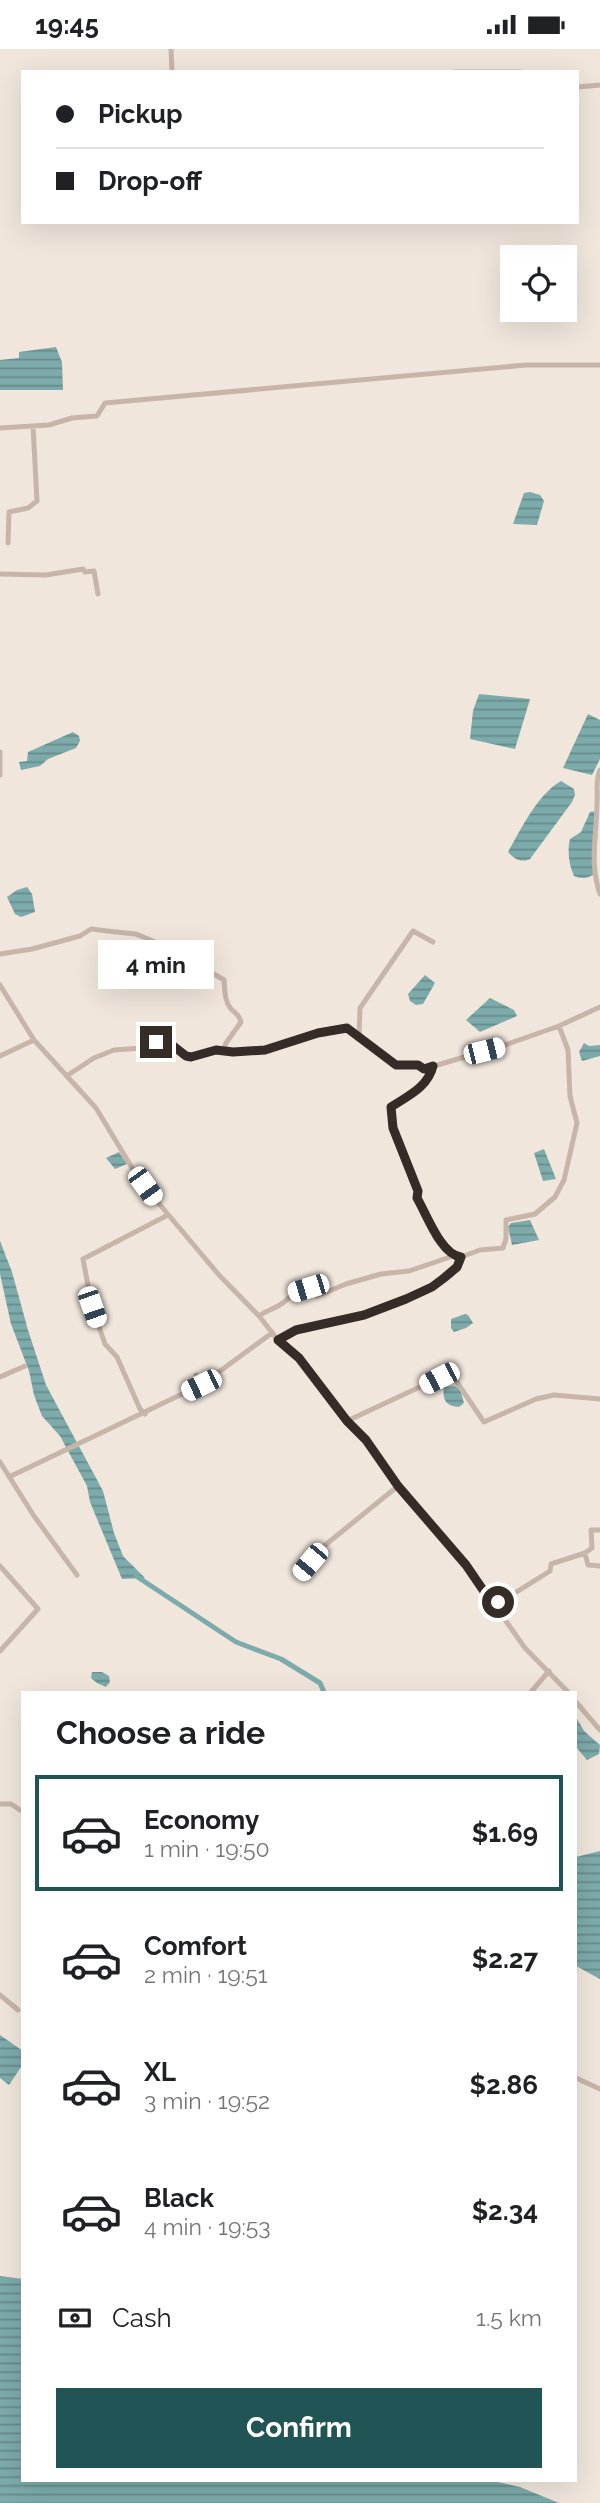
<!DOCTYPE html>
<html lang="en">
<head>
<meta charset="utf-8">
<style>
  :root { --surface:#fff; --page:#f2f2f2; --text:#202124; --muted:#757577; --line:#e0e0e0; --accent:#215454 }
  body { margin:0; font-family:Raleway,sans-serif; background:var(--page); color:var(--text); height:100vh; display:flex; flex-direction:column; font-size:26px; white-space:nowrap }
  * { box-sizing:border-box; margin:0 }
  p { font-size:23px; color:var(--muted) }
  .icon { flex:none; width:38px; height:38px; fill:none; stroke:currentColor; stroke-width:2; stroke-linecap:round; stroke-linejoin:round }
  .map { position:relative; flex:1; overflow:hidden }
  .panel { position:absolute; left:21px; top:1642px; width:556px; height:791px; display:flex; flex-direction:column; background:var(--surface); border-radius:0px; box-shadow:0 7px 28px #0002 }
  .panel>* { flex:none }
  .hud { position:absolute; left:21px; top:21px; width:558px; height:154px; border-radius:0px; box-shadow:0 7px 28px #0002; display:grid; align-content:center; height:154px; padding:0 35px; background:var(--surface) }
  .controls { position:absolute; left:500px; top:196px; display:grid; gap:14px }
  .controls a { display:grid; place-items:center; width:77px; height:77px; border-radius:0px; background:var(--surface); box-shadow:0 7px 28px #0002; font-size:35px }
  .end { position:absolute; width:32px; height:32px; margin:-16px; border:9px solid #352c28; background:#fff; box-shadow:0 0 0 4px #fff }
  .from { border-radius:50% }
  .bubble { position:absolute; height:49px; border-radius:0px; background:var(--surface); box-shadow:0 7px 28px #0002; font-size:23px; font-weight:700; line-height:49px; text-align:center }
  .car { position:absolute; width:21px; height:42px; margin:-21px -10px; border-radius:9px; box-shadow:0 0 5px 2px #0007; background:linear-gradient(#fff 24%,#345 0 40%,#fff 0 76%,#345 0 86%,#fff 0) }
  .hud b { display:flex; align-items:center; gap:24px; height:66px; font-size:26px }
  .hud b+b { border-top:2px solid var(--line) }
  .hud i { width:18px; height:18px; background:var(--text) }
  ul { padding:0; list-style:none }
  li { display:flex; align-items:center; gap:21px; height:116px; margin:0 14px 10px; padding:0 21px; border:4px solid transparent; border-radius:0px }
  li div { flex:1 }
  li b { display:block; font-size:26px }
  li em { font-style:normal; font-weight:700 }
  li.selected { border-color:var(--accent) }
  li>.icon { width:63px; height:63px; stroke-width:1.5 }
  h2 { padding:0 35px; font-size:32px; line-height:84px }
  .pay { display:flex; align-items:center; gap:18px; height:77px; padding:0 35px; font-size:26px }
  .pay p { margin-inline-start:auto }
  .primary-button { display:flex; gap:14px; margin-top:auto; padding:14px 35px }
  .primary-button a { flex:1; height:80px; border-radius:0px; background:var(--accent); color:#fff; font-size:28px; font-weight:700; line-height:80px; text-align:center }
  .status { display:flex; justify-content:space-between; align-items:center; height:49px; padding:0 35px; background:var(--surface); direction:ltr }
  .status svg { height:19px; fill:currentColor }
  .map>svg:first-child { display:block }
  .water { fill:url(#water-rules) }
  .lines { fill:none; stroke-linecap:round; stroke-linejoin:round }
  .canal { stroke:#7dabab; stroke-width:5 }
  .minor { stroke:#c8b5a9; stroke-width:5 }
  .route { stroke:#352c28; stroke-width:9 }
</style>
</head>
<body>
<div class="status"><b>19:45</b><svg viewBox="0 0 49 12"><path d="M0 12V9h3v3zM5 12V6h3v6zM10 12V3h3v9zM15 12V0h3v12zM26 1h20v11H26zM47 4h2v5h-2z"/></svg></div>
<div class="map">
<svg width="600" height="2454" viewBox="0 0 600 2454">
  <defs>
    <pattern id="water-rules" width="6" height="5" patternUnits="userSpaceOnUse" patternTransform="scale(1.75)"><rect width="6" height="5" fill="#7dabab"/><path d="M0 2.5h6" fill="none" stroke="#678b8b"/></pattern>
  </defs>
  <rect width="100%" height="100%" fill="#f0e6dc"/>
  <!-- water -->
  <path class="water" d="M56,298l6,15 1,28h-63v-30l19,-2v-6z
    M530,443l10,3 4,6 -7,24 -24,-1 11,-31z
    M479,645l51,5 -15,50 -45,-10 3,-28z
    M588,665l12,6v39l-8,16 -29,-7z
    M73,683l6,4 1,5 -4,7 -28,11 -8,7 -19,4 -2,-8 8,-1 1,-9z
    M561,732l13,8 1,6 -3,7 -42,57c-9,4 -16,0 -22,-7 13,-23 30,-58 53,-71z
    M596,762l-1,62c-6,6 -14,6 -21,3 -5,-11 -7,-25 -4,-37l11,-7 9,-20z
    M27,838l5,7 3,18 -14,5 -6,-3 -8,-17 10,-7z
    M425,926l10,8 -12,21 -7,1 -6,-4 -2,-7z
    M490,949l24,12 3,6 -37,16 -14,-12z
    M584,994l5,3 11,-1v11l-18,5 -3,-9z
    M544,1100l12,30 -13,2 -9,-28z
    M119,1103l8,12 -12,5 -9,-11z
    M530,1171l9,20 -27,5 -4,-18 3,-4z
    M0,1192l12,31 16,58 18,55 57,106 11,42 9,23 22,22 -23,1 -32,-77 -3,-16 -27,-50 -18,-20 -8,-21 -5,-24 -18,-47 -11,-50z
    M465,1265l3,1 5,8 -7,5 -12,4 -3,-4v-9z
    M455,1337l5,3 4,14 -5,4c-13,-1 -17,-7 -15,-20z
    M92,1623h10l7,4 1,6 -4,5 -9,-4 -6,-5z
    M576,1668l8,14 16,14 -1,9 -12,6 -11,-13z
    M600,1802v128l-24,-13v-109z
    M0,1986l23,16v13l-14,21 -9,-7z
    M0,2227l23,3v201h466l31,7 39,16h-559z"/>
  <g class="lines">
    <!-- canal -->
    <path class="canal" d="M136,1527l100,66 45,17 39,24 4,9"/>
    <!-- minor -->
    <path class="minor" d="M171,0l1,23
      M454,23h67
      M578,38l22,-2
      M0,379l49,-3 23,-7 25,-2 8,-13 421,-38h74
      M8,494l1,-31 19,-4 9,-7 -4,-75
      M0,525l46,1 37,-6 2,3 9,-1 4,23
      M0,703v23
      M600,721c-5,11 -2,20 -3,32 0,31 -8,62 3,92
      M0,905l32,-5 48,-13 11,-7 25,3 20,2 36,15 52,31c1,10 0,20 7,29 5,5 8,5 10,13l-15,21 -3,8
      M0,936l34,55 62,68 38,63 22,29 63,75 40,41 19,24 21,18 48,63 19,19 32,46 68,79 59,83 43,44
      M359,988l1,-29 53,-77 20,11
      M0,1007l34,-16
      M433,1018c-6,21 -25,29 -42,40l2,21 25,63 -1,7 29,52 7,6 8,1 19,-7 23,-2 3,-9v-19l29,-6 20,-17 9,-17 13,-57 -7,-27 -2,-46 -9,-24
      M68,1026l26,-17 20,-8 29,-2 20,-7h4l19,15 5,1 25,-7 17,2 32,-2 53,-17 29,-5 49,37h22l6,4 81,-24 54,-19 41,-19
      M259,1267c8,-6 18,-8 25,-14 10,-8 15,-16 30,-13l3,7 29,-12 35,-10 28,-3 44,-15
      M278,1291c6,-3 13,-8 19,-10 12,-4 25,-5 38,-8 35,-6 112,-30 126,-65
      M196,1326l5,10
      M0,1328l25,-11
      M145,1365l-5,-5 -23,-52 -12,-13 -13,-37 -9,-48 85,-44
      M347,1372l92,-43 13,-3 32,47 52,-23 18,-4 46,4
      M0,1413l34,54 43,59
      M9,1428l192,-92 71,-52
      M585,1504l3,12 12,1
      M0,1517l38,43 -38,42
      M298,1527l26,-30 74,-60
      M494,1557l56,-35 1,-7 34,-11 7,-5 -1,-18h9
      M531,1643l18,-21
      M576,1653l24,28
      M0,1755h11l12,8
      M0,1946l18,15
      M576,2029l24,11"/>
  </g>
  <g class="lines">
    <!-- route -->
    <path class="route" d="M156,993l11,-1 19,15 5,1 25,-7 17,2 32,-2 53,-17 29,-5 49,37h22l6,4 9,-3c-5,21 -25,30 -42,41l2,21 25,63 -1,7c10,17 24,57 44,59l-4,10 -13,11 -12,9 -26,12 -42,16 -68,15 -18,10 21,18 48,63 19,19 32,46 68,79 28,41 4,-4"/>
  </g>
</svg>
<div class="controls">
<a><svg class="icon" aria-label="locate" viewBox="0 0 24 24"><circle cx="12" cy="12" r="6"/><path d="M12 2v4M12 18v4M2 12h4M18 12h4"/></svg></a>
</div>
<i class="end from" style="left:498px;top:1553px"></i>
<i class="end" style="left:156px;top:993px"></i>
<div class="bubble" style="left:98px;top:891px;width:116px">4 min</div>
<i class="car" style="left:484px;top:1002px;rotate:76deg"></i>
<i class="car" style="left:145px;top:1137px;rotate:144deg"></i>
<i class="car" style="left:308px;top:1239px;rotate:253deg"></i>
<i class="car" style="left:92px;top:1258px;rotate:161deg"></i>
<i class="car" style="left:439px;top:1329px;rotate:243deg"></i>
<i class="car" style="left:201px;top:1336px;rotate:244deg"></i>
<i class="car" style="left:310px;top:1513px;rotate:220deg"></i>
<div class="hud">
<b><i class="from"></i>Pickup</b>
<b><i></i>Drop-off</b>
</div>
<section class="panel">
<h2>Choose a ride</h2>
<ul>
<li class="selected"><svg class="icon" aria-label="car" viewBox="0 0 24 24"><path d="M5 17H2v-5l4-1 3-4h7l3 4 3 1v5h-3M9 17h6M6 11h13"/><circle cx="7" cy="17" r="2"/><circle cx="17" cy="17" r="2"/></svg><div><b>Economy</b><p>1 min · 19:50</p></div><em>$1.69</em></li>
<li><svg class="icon" aria-label="car" viewBox="0 0 24 24"><path d="M5 17H2v-5l4-1 3-4h7l3 4 3 1v5h-3M9 17h6M6 11h13"/><circle cx="7" cy="17" r="2"/><circle cx="17" cy="17" r="2"/></svg><div><b>Comfort</b><p>2 min · 19:51</p></div><em>$2.27</em></li>
<li><svg class="icon" aria-label="car" viewBox="0 0 24 24"><path d="M5 17H2v-5l4-1 3-4h7l3 4 3 1v5h-3M9 17h6M6 11h13"/><circle cx="7" cy="17" r="2"/><circle cx="17" cy="17" r="2"/></svg><div><b>XL</b><p>3 min · 19:52</p></div><em>$2.86</em></li>
<li><svg class="icon" aria-label="car" viewBox="0 0 24 24"><path d="M5 17H2v-5l4-1 3-4h7l3 4 3 1v5h-3M9 17h6M6 11h13"/><circle cx="7" cy="17" r="2"/><circle cx="17" cy="17" r="2"/></svg><div><b>Black</b><p>4 min · 19:53</p></div><em>$2.34</em></li>
</ul>
<div class="pay"><svg class="icon" aria-label="cash" viewBox="0 0 24 24"><path d="M3 7h18v10H3z"/><circle cx="12" cy="12" r="2"/></svg>Cash<p>1.5 km</p></div>
<div class="primary-button"><a>Confirm</a></div>
</section>
</div>
</body>
</html>
